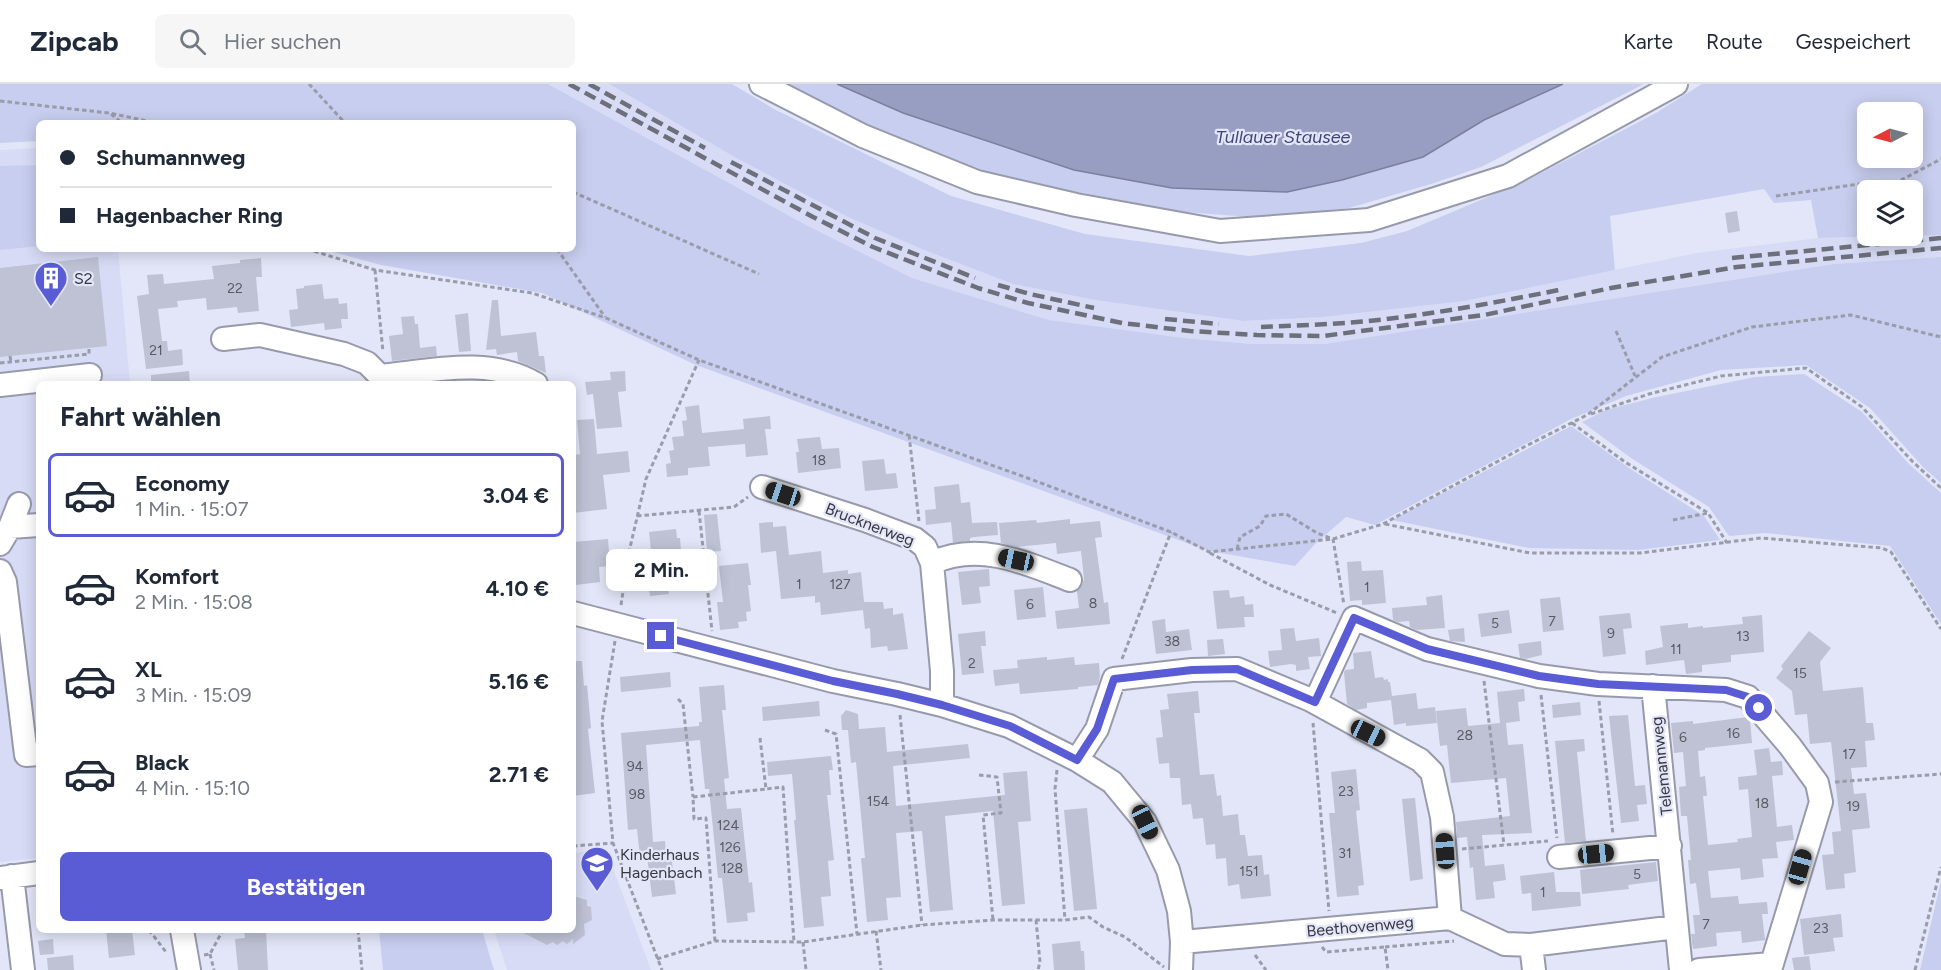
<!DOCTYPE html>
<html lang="de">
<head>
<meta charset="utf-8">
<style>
  :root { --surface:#fff; --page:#f6f6f7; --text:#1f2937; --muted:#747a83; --line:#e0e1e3; --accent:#595cd4 }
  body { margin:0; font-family:Figtree,sans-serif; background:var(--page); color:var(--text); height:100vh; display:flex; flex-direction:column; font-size:22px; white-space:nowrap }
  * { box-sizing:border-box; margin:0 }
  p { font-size:20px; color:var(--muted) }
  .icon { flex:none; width:33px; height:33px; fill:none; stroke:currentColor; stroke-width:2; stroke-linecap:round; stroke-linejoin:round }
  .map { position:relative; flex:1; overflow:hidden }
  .drawer { position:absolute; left:36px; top:297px; width:540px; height:552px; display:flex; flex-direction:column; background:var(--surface); border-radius:9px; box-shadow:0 3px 15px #0003 }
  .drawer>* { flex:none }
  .hud { position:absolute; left:36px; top:36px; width:540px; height:132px; border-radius:9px; box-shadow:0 3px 15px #0003; display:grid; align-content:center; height:132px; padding:0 24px; background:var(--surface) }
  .needle { width:39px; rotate:264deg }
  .fabs { position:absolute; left:1857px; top:18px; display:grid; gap:12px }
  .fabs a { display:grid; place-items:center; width:66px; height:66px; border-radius:9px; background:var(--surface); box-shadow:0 3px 15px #0003; font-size:30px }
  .end { position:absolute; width:27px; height:27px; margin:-14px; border:8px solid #595cd4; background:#fff; box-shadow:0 0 0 3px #fff }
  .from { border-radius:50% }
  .bubble { position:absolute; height:42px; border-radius:9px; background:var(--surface); box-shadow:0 3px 15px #0003; font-size:20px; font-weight:700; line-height:42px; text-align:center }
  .car { position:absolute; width:18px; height:36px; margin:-18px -9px; border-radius:8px; box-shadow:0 0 4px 2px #0007; background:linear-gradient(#222 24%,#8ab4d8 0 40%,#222 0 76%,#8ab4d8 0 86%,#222 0) }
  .hud b { display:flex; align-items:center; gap:21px; height:57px; font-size:22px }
  .hud b+b { border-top:2px solid var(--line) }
  .hud i { width:15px; height:15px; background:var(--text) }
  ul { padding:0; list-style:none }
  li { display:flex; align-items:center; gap:18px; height:84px; margin:0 12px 9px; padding:0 12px; border:3px solid transparent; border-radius:9px }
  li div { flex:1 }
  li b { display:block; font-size:22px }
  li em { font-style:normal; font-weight:700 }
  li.selected { border-color:var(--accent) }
  li>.icon { width:54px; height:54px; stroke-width:1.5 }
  h2 { padding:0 24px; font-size:27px; line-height:72px }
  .primary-button { display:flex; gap:12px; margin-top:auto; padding:12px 24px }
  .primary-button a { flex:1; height:69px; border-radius:9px; background:var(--accent); color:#fff; font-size:24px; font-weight:700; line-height:69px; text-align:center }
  header { display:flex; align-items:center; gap:36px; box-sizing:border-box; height:84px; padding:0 30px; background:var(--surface); border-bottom:2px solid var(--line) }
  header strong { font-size:28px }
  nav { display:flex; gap:33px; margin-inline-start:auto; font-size:21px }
  .search { width:420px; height:54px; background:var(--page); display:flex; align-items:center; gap:15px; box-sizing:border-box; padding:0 21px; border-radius:9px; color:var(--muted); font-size:22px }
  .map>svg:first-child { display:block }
  .built { fill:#d7dbf5 }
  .green { fill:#c8ceef; fill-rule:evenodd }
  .water { fill:#989ec2; stroke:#7b7f9b; stroke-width:1.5 }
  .building { fill:#bec2d4 }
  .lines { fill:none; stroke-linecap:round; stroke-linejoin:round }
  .minor-casing { stroke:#979aab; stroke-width:26 }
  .path { stroke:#999ca9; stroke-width:3; stroke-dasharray:4.5 3; stroke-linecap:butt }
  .minor { stroke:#fff; stroke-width:22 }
  .rail { stroke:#6d6f7a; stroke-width:4.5; stroke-dasharray:12 6; stroke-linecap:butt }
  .route { stroke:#595cd4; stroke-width:8 }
  .labels { text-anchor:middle; stroke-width:4.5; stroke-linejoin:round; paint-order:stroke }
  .number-label { font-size:14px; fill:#595a64 }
  .poi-label { font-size:16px; fill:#37383f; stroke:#e2e6f8; text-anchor:start }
  .street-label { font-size:16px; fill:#37383f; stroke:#e2e6f8 }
  .water-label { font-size:18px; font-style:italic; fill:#404577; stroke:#e2e6f8 }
</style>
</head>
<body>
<header>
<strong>Zipcab</strong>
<div class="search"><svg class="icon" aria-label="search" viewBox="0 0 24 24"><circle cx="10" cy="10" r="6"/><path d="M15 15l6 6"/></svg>Hier suchen</div>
<nav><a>Karte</a><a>Route</a><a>Gespeichert</a></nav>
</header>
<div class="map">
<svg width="1941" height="886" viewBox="0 0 1941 886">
  <rect width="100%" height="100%" fill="#e2e6f8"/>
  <!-- built -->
  <path class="built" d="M548,0h61l129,75 110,58 76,33 89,34 82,16 149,21 79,-4 142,-16 232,-48 121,-15 123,-3v22l-107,7 -509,80h-73l-68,-6 -135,-18 -137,-42 -104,-52z
    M39,64v101h79l12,135h-91v474l-39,4v-712z
    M606,766l45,120h-144l-13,-40h79v-77z"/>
  <!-- green -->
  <path class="green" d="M0,0h548l260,142 104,52 137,42 135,18 68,6h73l509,-80 107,-7v226l-17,-15 -54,-60 -64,-43 -85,5 -95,26 -55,23 -196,106 -29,-8 -31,27 -20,22 -86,-15 -513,-186 -154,-72 -161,-28 -59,-16h251v-126h-534v18l-39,2z
    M609,0h123l42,25 177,87 134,38 164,22 112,-13 46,-12 119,-50 130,-68 46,-29h239v151l-123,3 -7,-38 -37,3 -10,-14 -154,27 5,54 -150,31 -142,16 -79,4 -149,-21 -82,-16 -89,-34 -76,-33 -110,-58zM1868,28h44v46h-44zM1868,106h44v46h-44z
    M777,0h60l66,30 384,78 55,-12 81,-23 61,-37 79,-36h81l-163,83 -50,17 -82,24 -85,10 -80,-6 -224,-42z
    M39,81v81l-39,4v-84z
    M1804,290l58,38 46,51 33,30v131l-51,-78 -125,-13 -36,3 -20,-29 -78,-49 -49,-36 24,-12 46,-12 103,-21z
    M1571,342l58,42 75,48 16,24 -82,10 -109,-2 -137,-28z
    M1941,797v89h-21z
    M379,846h103l12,40h-111z"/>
  <!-- water -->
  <path class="water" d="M837,0h726l-79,36 -61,37 -81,23 -55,12 -115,-4 -98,-18 -171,-57z"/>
  <!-- building -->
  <path class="building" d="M1737,127l3,20 -12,2 -3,-20z
    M98,173l9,89 -107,11v-89z
    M261,174l1,19h-6l3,34 -21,2 -1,-6 -30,3 -1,-12 -29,3 1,6 -20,2 4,32h5l1,10 14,-2 1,16 -37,4 -9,-73 12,-2 -2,-19 16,-1 1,10 50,-5 -2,-13 28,-3v-3z
    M322,200l2,15 14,-1 1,6 8,-1 1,16h-7l1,9 -17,2 -1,-7 -33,4 -2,-17 9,-1 -2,-20 8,-1v-2z
    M492,216h6l3,36 35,-4 3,24h5l2,17 -28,-12 -1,-9 -20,3 -1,-6 -10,1z
    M468,229l3,38 -12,1 -4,-37z
    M414,232l1,8h3l2,24 16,-2 1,10 -45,5 -3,-25 14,-2 -2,-17z
    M189,287l1,13h-39v-9z
    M625,287l1,20 -8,1 4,35 -25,2 -4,-35 -6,1 -2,-13 26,-2 -1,-8z
    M699,321l3,28 42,-4 -1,-10 27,-3 1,13h-6l3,26 -22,2 -1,-13 -37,3 2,19 -22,2v7l-21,2 -1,-13 5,-1 -2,-12 5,-1 -2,-13 12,-1 -2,-15 5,-1 -2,-13z
    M594,335l3,35 31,-3 2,21 -27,3 4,34 -34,4v-58l7,-1 -3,-34z
    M820,353l2,12 17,-1 2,20 -43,5 -2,-21h3l-2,-13z
    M884,375l2,15 10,-1 2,15 -33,3 -3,-30z
    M959,400l2,19 9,-1 2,21 25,-1 1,13 -24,2 -4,1v3l-17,2 -2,-21 -25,3 -1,-15 11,-1 -2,-22z
    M717,430l4,37 -14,1 -3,-37z
    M1070,435v5l30,-3 2,16 -7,1 9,65 4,-1 2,22 -53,5 -2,-18 24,-3 -2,-17 5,-6 2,-6 -3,-28 -24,3 -1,-11 -40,4 -15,-4 -2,-20 37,-3 1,3z
    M773,438v5l13,-1 3,29 32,-4 2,22 25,-3v4l13,-2 3,30h19l1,7 9,-1v7l10,-2 5,36 -20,2 -1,-5 -16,2 -1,-20 -5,1 -2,-19 -42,5 -1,-13 -5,1v-7l-34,3 -5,-48 -15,2 -2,-30z
    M676,445l1,9h3l1,13h-3l3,26 -5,1 1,9 -9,1 1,6 -19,2 -3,-27 6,-1 -4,-36z
    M608,455l2,27 -11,1 1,15 -24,3 -3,-43z
    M1361,477l1,10 21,-1 3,33 -24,2v-5l-12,1 -3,-39z
    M748,479l3,22h-3l3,26 -5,1 1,9 -9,1 1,6 -19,2 -3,-28h6l-4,-36z
    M989,485l1,17 -11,1 2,16 -19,2 -4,-33z
    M1043,503l3,30 -29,3 -3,-30z
    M1229,506l1,8 14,-2 1,9 8,-1 1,13h-10l1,10 -28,2 -4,-38z
    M1442,511l3,33 -28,2 -7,-3 -1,-6 -11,1 -5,-2 -1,-12 35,-3 -1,-8z
    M1560,513l4,33 -21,2 -3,-33z
    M1509,526l3,23 -31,4 -3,-23z
    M1630,529l2,15 -9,1 3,25 -23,3 -4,-41z
    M1762,531l2,37 -33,3v7l-29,3v7l-16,2 -2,-14 -38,5 -1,-14 18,-4 -3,-21 28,-3v5l15,-2v2l40,-4 -1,-7z
    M1165,535l1,13 23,-3 3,21 -36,4 -4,-33z
    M1294,544l2,13 23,-3 2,18 -13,1 2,12 -14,2v-6l-5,-1 -21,3 -2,-16 14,-1 -2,-21z
    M1464,544l1,14 -15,-1 -2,-11z
    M985,547l1,15h-5l3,27 -22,2 -4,-41z
    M1809,547l22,17 -11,14 3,29 40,-4 3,36h7l2,17 -10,1 2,26 -16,1 3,26 12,-1 4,35 -18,2 4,42 -12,2 1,14 -19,2 -4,-35 12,-1 -2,-22 9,-1 -10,-89 -21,2 -3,-30 -12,1 -3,-24 -16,-13 7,-9 -2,-3z
    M1223,555l2,15 -17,2 -1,-16z
    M1541,557l1,14 -17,4 -5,-1 -2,-14z
    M1371,567l4,27 8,-1 1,3 4,-1v3h2l2,14 24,-3 2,16 17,-2 2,16 -31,3v-3l-12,2 -3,-25 -24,3v5l-11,2 -9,-6 -3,-31 1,-3 9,-1 -1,-16z
    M1047,573v3l27,-3 1,8 24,-2 1,14 -2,8 -20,2v2l-58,5 -1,-11 -24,3 -2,-16 25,-2 -1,-8z
    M573,577h9l2,25 3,-1 4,43 -3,1 7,64 -22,3z
    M670,588l1,15 -50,5 -1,-15z
    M724,601l2,25h-4l7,68 -5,1 3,30 14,-1 8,75 3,-1 3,30 -8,1 1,8 -21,2 -5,-45h-4l-9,-89h-4l-5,-49 -54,5 7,97 12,-1 1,13h5l5,40 -24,3 -5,-41 -7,1 -3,-28 -9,1 -7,-97 78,-7v-4h3l-3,-35z
    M1524,605l1,12 -7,1 2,19 -14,2 2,22 15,-1 9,89 -50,2 3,31 -10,1 29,-3 2,16 -13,2 2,16 -19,2 -3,-33 -3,1 -3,-31 -10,1 -1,-16 54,-6 -4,-38 -55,5 -4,-38 -7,1 -4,-35 30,-3 2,18 32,-3 -3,-31z
    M1198,607l2,22h-6l6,62 14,-1 3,22 4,-1 2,21 15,-2 2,21h5l3,21 14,-1 2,20 5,-1 2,22 -30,3 -2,-15 -11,2 -2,-28 -10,1 -1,-15 -9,1 -3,-27 -10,1 -2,-15 -9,1 -2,-27h-10l-1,-15 -10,1 -3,-26 7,-1 -3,-27 9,-1 -2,-15z
    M819,617l1,15 -57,5 -1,-14z
    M1580,618l1,13 -28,3 -1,-13z
    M846,626l12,4 1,15 26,-2 2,25 81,-8 2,14 -77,8 3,40 109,-11 -2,-22 24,-2 4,50 -13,1 7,82 -23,2 -9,-95 -48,5 8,94 -23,2 -8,-81 -26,2 5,64 -15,1 2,22 -21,2 -6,-64h4l-9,-96 -5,1 -3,-33h2h-8l-1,-14z
    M1628,631l7,71 10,-1 2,19 -10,1 2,16 -18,2 -12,-107z
    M1748,633l2,3 2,23 -47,5v2l-7,1 2,26 5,-1 2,20h-4l5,49 30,-3 -1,-3 15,-2 -4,-48 -9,1 -1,-13 19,-2 -3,-25 15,-2 2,14 11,-1 1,14 -11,1 5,51 15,-2 2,15 -18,2 2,16 -16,1 2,18 -23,3 -1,-12 -32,3 3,27 27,-2 1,8 28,-2 1,12h-6l3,26 -23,3 -1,-12 -25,2 1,13 -24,3 -2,-15h4l-2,-19h7l-4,-32 -6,1 -2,-24h3l-4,-44h-6l-2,-29 7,-1 -3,-34 -9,1 -3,-30 22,-2v3z
    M1584,655l1,12 -8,1 9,89 -21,2 -10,-102z
    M831,672l2,14h-4l2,25h-4l7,65 -6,1 3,35 -10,1 3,29 -20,2 -10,-108h2l-4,-46 -24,2 -1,-14z
    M1356,685l4,41 -4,1 8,74 -6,1 1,9 -22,2 -8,-84h6l-4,-41z
    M1415,714l8,81 -13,2 -8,-82z
    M1087,724l10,101 -23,2 -10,-101z
    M1656,778l2,19 -30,4 1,4 -47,5 -2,-24z
    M1554,788l2,20h24l1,14 -49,5 -1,-18 -9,1 -2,-18z
    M573,812l14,4v6l4,1 1,13 -8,4 1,11 -12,9v-5l-6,5 -4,-3 -6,4 -4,-3 -6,3 -29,-15h55z
    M1841,830l2,23 -10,1 2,13 -31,4 -4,-36z
    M106,846h26l3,25 -26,3z
    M244,846h22l2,40h-30l-3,-31 10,-1z
    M53,855l1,15 -14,1 -2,-14z
    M1080,857l1,10h3l1,19h-31l-2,-26z
    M73,871l1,15h-26l-1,-12z
    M1809,872l2,14h-17l-2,-12z"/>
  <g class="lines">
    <defs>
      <path id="minor" d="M761,0l102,52 114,46 99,23 144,26 149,-11 139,-44 168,-92
        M223,255l37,-4 84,19 23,9 13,13 3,8
        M380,292c51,-5 109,-20 156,8
        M0,301l90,-10
        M762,403l103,33 50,19 10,8 7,16 10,108v34
        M10,443l29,-2
        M0,460l10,-17 9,-23
        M932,479c47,-22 94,0 138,17
        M0,487l5,11 21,173 13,-1
        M573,529l260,68 64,13 45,11 67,21 68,34 35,22 33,40 23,48 11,41 3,31 -1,28
        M1653,602l28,284
        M1315,618l39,-84 73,31 112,27 59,8 128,6 22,7 42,49 27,37 4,19 -51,168
        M1077,676l20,-31 17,-50 78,-9 45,-1 74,31 109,60 12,12 10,45 8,101
        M1559,773l111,-11
        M12,792l11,94
        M0,794l39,-5
        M182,846l7,40
        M1182,858l268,-24 55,26 26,1 145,-18
        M1531,861l3,25
        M1699,886l72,-6"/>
    </defs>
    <!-- minor casing -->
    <use href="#minor" class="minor-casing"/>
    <!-- path -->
    <path class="path" d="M309,0l36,39
      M0,17l109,12 48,10
      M111,30l11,9
      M573,108l186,82
      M1776,112l83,-12 29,3 53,-28
      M307,165l68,21 157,23 74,25 93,42 334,120 138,52 38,20 124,-13 50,-15 141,-77 63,-32 75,-58 90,-30 99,-12 90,22
      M557,165l48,68
      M375,186l8,82
      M1616,247l19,45
      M10,272l1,6
      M0,279l89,-9v-6
      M1591,330l58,-20 72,-18 85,-8 56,39 50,54 29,27
      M1572,339l53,39 83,51 19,30
      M909,351l10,86
      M699,427l13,120
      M637,432l97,-9 14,-10
      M1673,436l35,-7
      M1385,440l145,29h110l121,-15 121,10 9,4 50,77
      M1237,465l3,-12 20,-11 6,-10 20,-2 31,19 16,6 11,66
      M1210,469l60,32 67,28
      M621,521l8,-53 17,-73 53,-119
      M615,557l-13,80 11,122 49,127
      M1122,575l49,-127
      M1484,597l20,164
      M1541,611l16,143
      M678,615l5,5 10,93
      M1599,617l14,134
      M900,631l22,210
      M1313,639l16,188
      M825,646l11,4 21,200
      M760,654l6,51 17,-2 11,155
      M1057,686l-2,19 10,131
      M979,691l18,2 4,36 -18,2 10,105
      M1835,698l106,-8
      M573,762l40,-3
      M1462,765l86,-8
      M1036,836l4,42 -2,8
      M149,846l17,22
      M358,846l4,40
      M876,847l5,39
      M715,857l-9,-123 -12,1 -1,-22 73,-8
      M803,858l3,28
      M1322,863l4,5 59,-5 3,23
      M1385,863l69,-6
      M210,870l4,16
      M204,871l6,-1 13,-24
      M1255,871l11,15
      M657,875l58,-18 88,1 119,-17 71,-5h72l24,-3 14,10 22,10 39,30
      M1915,886l26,-103"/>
    <!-- minor -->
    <use href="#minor" class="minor"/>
    <!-- rail -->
    <path class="rail" d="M569,0l244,133 60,30 105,41 50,15 94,20 68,8 67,4 66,1 161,-21 127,-27 126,-21 204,-19
      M589,0l116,64
      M731,78l144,76 100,40
      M1732,174l209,-20
      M998,201l32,9 64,14
      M1165,235l54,5
      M1261,243c44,-2 89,-3 134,-9 57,-7 113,-18 169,-29"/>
  </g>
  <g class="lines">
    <!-- route -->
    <path class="route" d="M661,552l172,45 64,13 45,11 68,21 67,34 20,-31 17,-50 78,-9 45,-1 78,33 39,-84 73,31 112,27 59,8 128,6 22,7 11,11"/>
  </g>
  <!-- icons -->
  <defs>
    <symbol id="building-pin" viewBox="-11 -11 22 30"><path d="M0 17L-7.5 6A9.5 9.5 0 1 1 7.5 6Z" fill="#595cd4" stroke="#e2e6f8"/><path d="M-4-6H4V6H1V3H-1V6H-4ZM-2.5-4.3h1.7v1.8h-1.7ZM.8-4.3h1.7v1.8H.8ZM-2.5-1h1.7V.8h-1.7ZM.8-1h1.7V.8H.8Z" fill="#fff"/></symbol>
    <symbol id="school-pin" viewBox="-11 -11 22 30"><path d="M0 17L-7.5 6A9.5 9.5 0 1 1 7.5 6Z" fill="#595cd4" stroke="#e2e6f8"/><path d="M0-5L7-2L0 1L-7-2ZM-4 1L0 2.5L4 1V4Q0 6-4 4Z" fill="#fff"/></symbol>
  </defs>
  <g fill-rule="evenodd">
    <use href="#building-pin" x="32" y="175" width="38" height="52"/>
    <use href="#school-pin" x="578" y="760" width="38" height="52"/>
  </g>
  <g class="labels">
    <!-- number labels -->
    <g class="number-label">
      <text x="235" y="209">22</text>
      <text x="156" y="271">21</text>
      <text x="819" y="381">18</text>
      <text x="799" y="505">1</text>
      <text x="840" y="505">127</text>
      <text x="1367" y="508">1</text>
      <text x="1093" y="524">8</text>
      <text x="1030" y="525">6</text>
      <text x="1552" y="542">7</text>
      <text x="1495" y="544">5</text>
      <text x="1611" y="554">9</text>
      <text x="1743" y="557">13</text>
      <text x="1172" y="562">38</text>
      <text x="1676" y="570">11</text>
      <text x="972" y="584">2</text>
      <text x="1800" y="594">15</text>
      <text x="1733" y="654">16</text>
      <text x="1465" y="656">28</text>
      <text x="1683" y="658">6</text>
      <text x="1849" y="675">17</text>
      <text x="635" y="687">94</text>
      <text x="1346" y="712">23</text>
      <text x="637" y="715">98</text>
      <text x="878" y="722">154</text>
      <text x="1762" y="724">18</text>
      <text x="1853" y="727">19</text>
      <text x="728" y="746">124</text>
      <text x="730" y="768">126</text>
      <text x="1345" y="774">31</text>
      <text x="732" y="789">128</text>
      <text x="1249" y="792">151</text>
      <text x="1637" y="795">5</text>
      <text x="1543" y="813">1</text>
      <text x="1706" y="845">7</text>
      <text x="1821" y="849">23</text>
    </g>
    <!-- poi labels -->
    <g class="poi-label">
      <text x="74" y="200">S2</text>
      <text x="620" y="776">Kinderhaus<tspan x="620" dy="18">Hagenbach</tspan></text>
    </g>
    <!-- street labels -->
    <g class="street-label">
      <text transform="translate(870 440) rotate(21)" y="6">Brucknerweg</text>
      <text transform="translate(1661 682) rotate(-96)" y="6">Telemannweg</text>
      <text transform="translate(1360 842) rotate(-5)" y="6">Beethovenweg</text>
    </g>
    <!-- water labels -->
    <g class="water-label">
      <text x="1283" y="59">Tullauer Stausee</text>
    </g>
  </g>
</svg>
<div class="fabs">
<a><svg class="needle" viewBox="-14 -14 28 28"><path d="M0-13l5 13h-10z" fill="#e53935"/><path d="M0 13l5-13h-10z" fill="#747a83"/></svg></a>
<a><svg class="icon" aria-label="layers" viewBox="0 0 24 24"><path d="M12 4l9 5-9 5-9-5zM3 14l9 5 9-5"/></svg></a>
</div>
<i class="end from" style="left:1759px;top:624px"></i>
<i class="end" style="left:661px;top:552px"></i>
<div class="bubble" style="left:606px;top:465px;width:111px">2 Min.</div>
<i class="car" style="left:783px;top:410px;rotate:288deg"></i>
<i class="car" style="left:1016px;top:476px;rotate:282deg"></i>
<i class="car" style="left:1368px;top:649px;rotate:115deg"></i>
<i class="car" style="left:1145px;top:738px;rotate:155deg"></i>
<i class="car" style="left:1445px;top:767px;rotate:356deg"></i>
<i class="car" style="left:1596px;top:770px;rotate:84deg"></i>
<i class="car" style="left:1800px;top:783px;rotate:16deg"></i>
<div class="hud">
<b><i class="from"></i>Schumannweg</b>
<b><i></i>Hagenbacher Ring</b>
</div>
<section class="drawer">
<h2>Fahrt wählen</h2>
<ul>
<li class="selected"><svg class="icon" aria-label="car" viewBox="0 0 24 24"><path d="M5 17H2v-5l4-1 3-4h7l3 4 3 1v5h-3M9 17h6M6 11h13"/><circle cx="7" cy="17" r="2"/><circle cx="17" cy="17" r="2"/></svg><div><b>Economy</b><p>1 Min. · 15:07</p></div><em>3.04 €</em></li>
<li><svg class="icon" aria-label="car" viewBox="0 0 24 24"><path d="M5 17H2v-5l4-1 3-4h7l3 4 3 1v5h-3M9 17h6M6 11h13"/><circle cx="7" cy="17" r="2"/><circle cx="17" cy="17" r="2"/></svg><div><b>Komfort</b><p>2 Min. · 15:08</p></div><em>4.10 €</em></li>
<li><svg class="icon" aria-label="car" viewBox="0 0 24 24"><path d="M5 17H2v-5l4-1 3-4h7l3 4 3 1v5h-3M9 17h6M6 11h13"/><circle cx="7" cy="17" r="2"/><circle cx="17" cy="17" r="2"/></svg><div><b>XL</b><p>3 Min. · 15:09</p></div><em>5.16 €</em></li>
<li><svg class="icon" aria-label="car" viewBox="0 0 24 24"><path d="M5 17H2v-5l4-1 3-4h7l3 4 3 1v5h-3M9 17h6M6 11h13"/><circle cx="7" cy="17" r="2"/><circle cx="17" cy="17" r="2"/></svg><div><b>Black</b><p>4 Min. · 15:10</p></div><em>2.71 €</em></li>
</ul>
<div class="primary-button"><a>Bestätigen</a></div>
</section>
</div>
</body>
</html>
